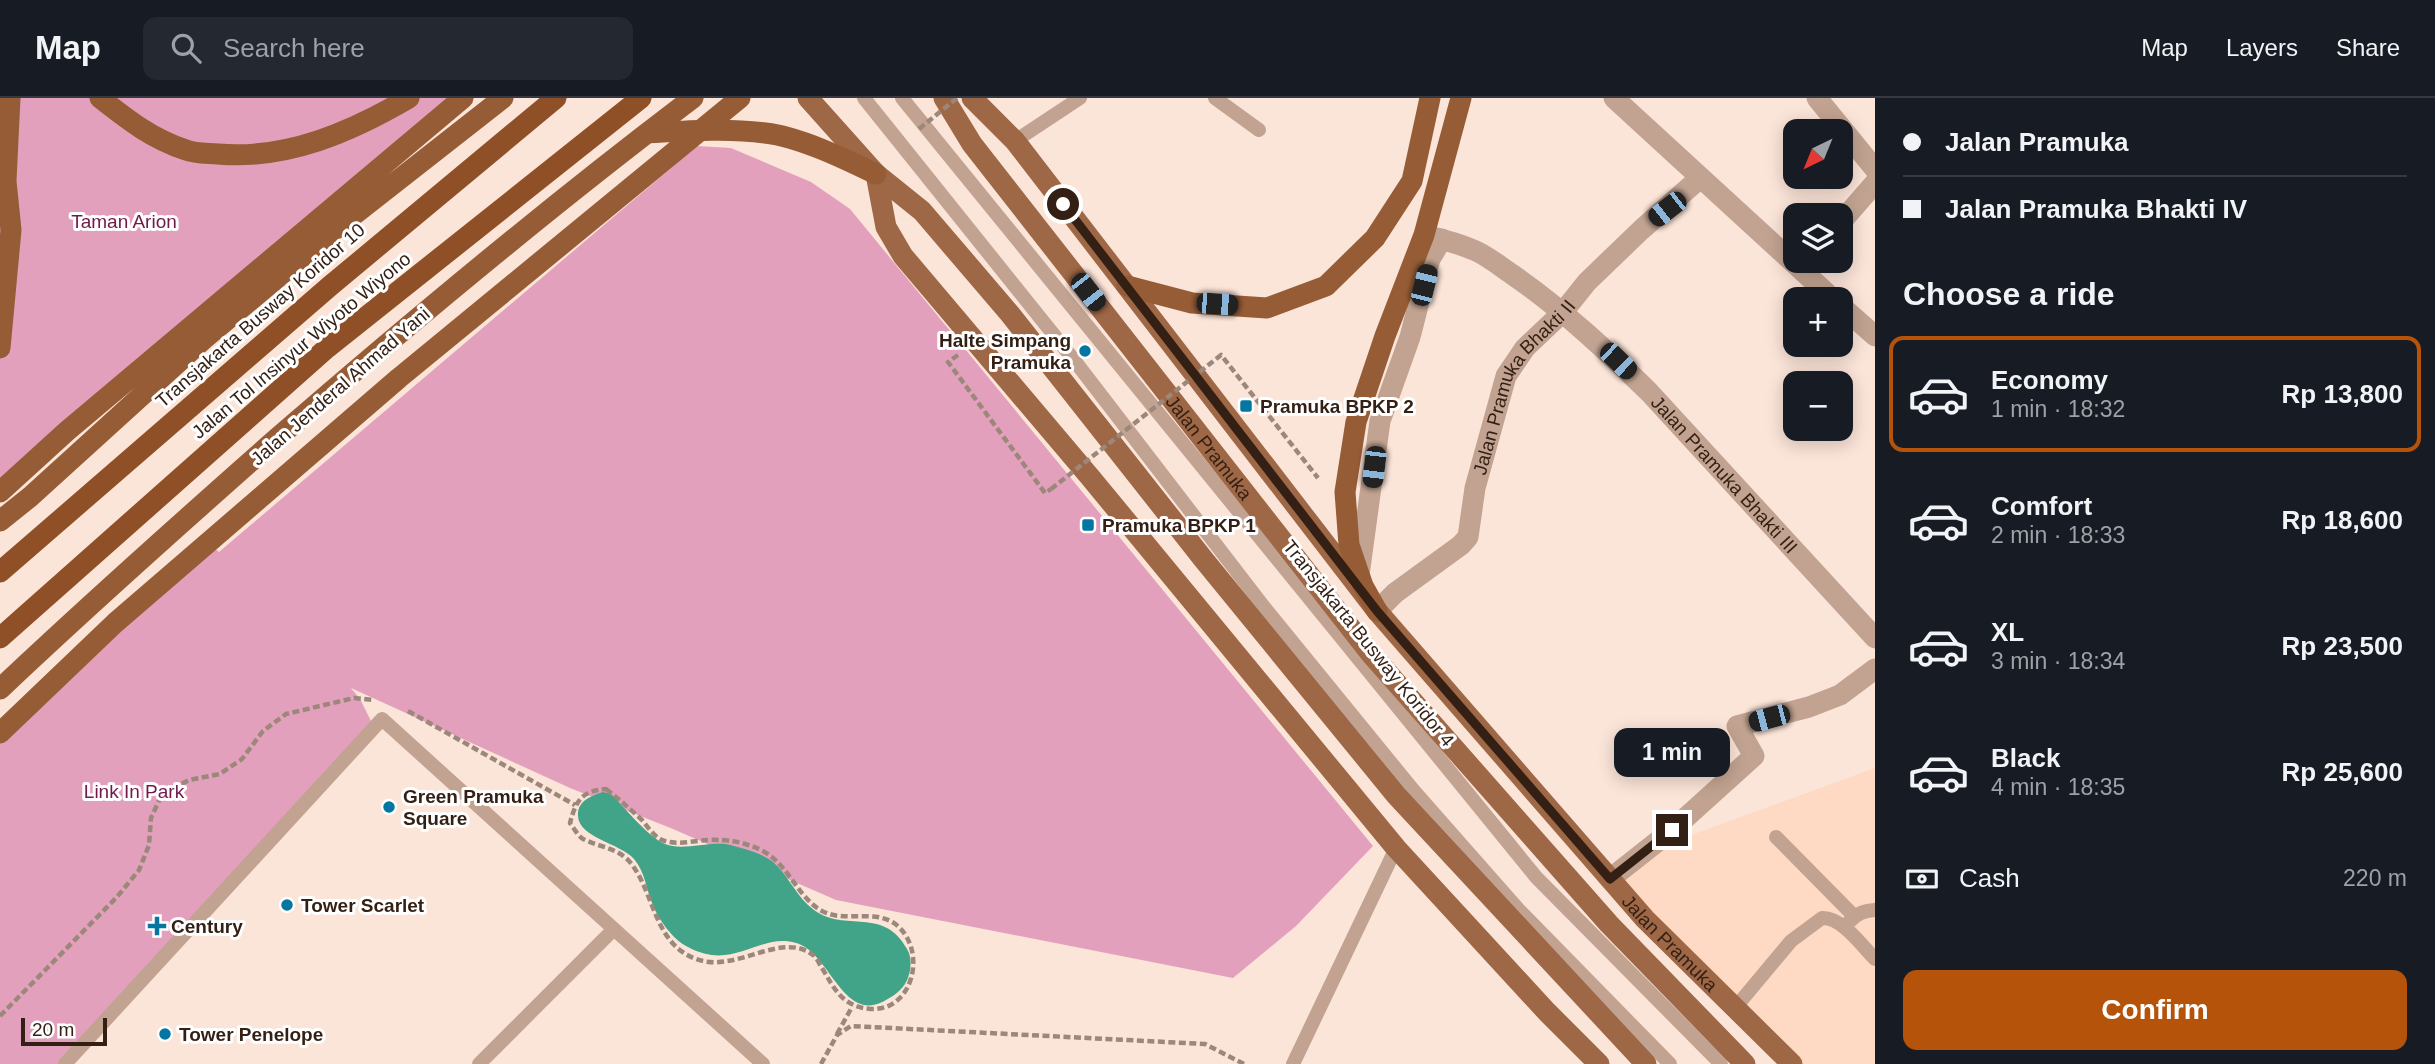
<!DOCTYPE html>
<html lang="en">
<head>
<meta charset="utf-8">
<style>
  :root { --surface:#171b24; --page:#242831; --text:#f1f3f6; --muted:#9ea1a6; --line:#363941; --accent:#b45309 }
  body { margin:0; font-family:Arial,sans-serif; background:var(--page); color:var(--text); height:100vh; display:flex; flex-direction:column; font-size:26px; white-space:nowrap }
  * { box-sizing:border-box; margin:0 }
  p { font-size:23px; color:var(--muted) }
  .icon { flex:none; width:38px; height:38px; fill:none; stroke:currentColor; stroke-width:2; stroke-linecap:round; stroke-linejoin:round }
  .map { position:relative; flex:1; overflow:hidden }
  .sheet { display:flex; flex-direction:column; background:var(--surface); width:560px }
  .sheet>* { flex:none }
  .hud { display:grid; align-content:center; height:154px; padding:0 28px; background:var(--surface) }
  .needle { width:46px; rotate:223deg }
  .controls { position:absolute; left:1783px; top:21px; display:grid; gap:14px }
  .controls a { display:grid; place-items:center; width:70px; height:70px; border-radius:14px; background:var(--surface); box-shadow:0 4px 18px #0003; font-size:35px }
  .scale { position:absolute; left:21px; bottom:18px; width:86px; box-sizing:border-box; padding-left:7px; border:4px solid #331f13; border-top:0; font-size:19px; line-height:24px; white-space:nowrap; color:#331f13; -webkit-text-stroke:5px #fff; paint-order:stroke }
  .end { position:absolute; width:32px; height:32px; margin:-16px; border:9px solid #331f13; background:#fff; box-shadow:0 0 0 4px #fff }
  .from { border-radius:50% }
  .bubble { position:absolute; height:49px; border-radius:14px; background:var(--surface); box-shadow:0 4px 18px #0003; font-size:23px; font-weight:700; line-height:49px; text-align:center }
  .car { position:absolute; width:21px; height:42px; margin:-21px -10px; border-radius:9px; box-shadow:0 0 5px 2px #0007; background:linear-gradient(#222 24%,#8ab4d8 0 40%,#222 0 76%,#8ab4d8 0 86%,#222 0) }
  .hud b { display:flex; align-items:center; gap:24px; height:66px; font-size:26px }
  .hud b+b { border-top:2px solid var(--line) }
  .hud i { width:18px; height:18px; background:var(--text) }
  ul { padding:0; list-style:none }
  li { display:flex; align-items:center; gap:21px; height:116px; margin:0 14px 10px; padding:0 14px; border:4px solid transparent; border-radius:14px }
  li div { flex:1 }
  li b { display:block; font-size:26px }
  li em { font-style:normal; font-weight:700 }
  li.on { border-color:var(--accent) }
  li>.icon { width:63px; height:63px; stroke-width:1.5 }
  h2 { padding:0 28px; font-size:32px; line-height:84px }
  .pay { display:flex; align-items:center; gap:18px; height:77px; padding:0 28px; font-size:26px }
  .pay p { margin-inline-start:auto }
  .cta { display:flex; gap:14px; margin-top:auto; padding:14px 28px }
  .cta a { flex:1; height:80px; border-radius:14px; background:var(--accent); color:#fff; font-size:28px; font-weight:700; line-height:80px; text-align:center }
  header { display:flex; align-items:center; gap:42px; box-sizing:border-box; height:98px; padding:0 35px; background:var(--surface); border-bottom:2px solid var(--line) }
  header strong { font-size:33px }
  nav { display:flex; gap:38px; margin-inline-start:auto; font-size:24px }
  .search { width:490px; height:63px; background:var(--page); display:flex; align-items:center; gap:18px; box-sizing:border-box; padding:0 24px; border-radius:14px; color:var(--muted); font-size:26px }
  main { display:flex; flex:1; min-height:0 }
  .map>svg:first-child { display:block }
  .built { fill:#fed9c3 }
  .green { fill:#e3a0bd }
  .water { fill:#41a387 }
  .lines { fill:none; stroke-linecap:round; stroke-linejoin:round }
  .path { stroke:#9c877b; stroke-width:4.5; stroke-dasharray:7 3.5; stroke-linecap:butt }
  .service { stroke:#c2a391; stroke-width:14 }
  .minor { stroke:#c2a391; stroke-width:21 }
  .primary { stroke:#9e6745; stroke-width:21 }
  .trunk { stroke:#965c36; stroke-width:21 }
  .motorway { stroke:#8f5027; stroke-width:21 }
  .path-bridge { stroke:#9c877b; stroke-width:4.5; stroke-dasharray:7 3.5; stroke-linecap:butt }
  .trunk-bridge { stroke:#965c36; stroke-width:21 }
  .motorway-bridge { stroke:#8f5027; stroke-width:21 }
  .route { stroke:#331f13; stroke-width:9 }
  .poi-dot { fill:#0377a1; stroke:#fff; stroke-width:2.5 }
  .labels { text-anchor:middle; stroke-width:6; stroke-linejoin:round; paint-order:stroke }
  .park-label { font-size:19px; fill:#711949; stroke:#fff }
  .street-label { font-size:19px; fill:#331f13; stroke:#fff }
  .poi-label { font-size:19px; font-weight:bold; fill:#331f13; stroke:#fff; text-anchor:start }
</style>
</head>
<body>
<header>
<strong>Map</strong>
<div class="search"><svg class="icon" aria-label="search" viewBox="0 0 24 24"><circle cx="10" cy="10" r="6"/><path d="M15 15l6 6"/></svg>Search here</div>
<nav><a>Map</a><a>Layers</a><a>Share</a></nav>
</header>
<main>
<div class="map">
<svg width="1875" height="966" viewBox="0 0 1875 966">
  <rect width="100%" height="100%" fill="#fbe4d8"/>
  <!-- built -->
  <path class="built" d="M1875,670v296h-83l-191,-196z"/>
  <!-- green -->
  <path class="green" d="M0,0h473l-473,383z
    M697,48l34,2 80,34 39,27 523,637 -77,80 -63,52 -397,-78 -163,-71 -103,-41 -219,-100 9,11 14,28 -311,337h-63v-331l208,-191 11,10z"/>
  <!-- water -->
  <path class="water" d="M603,694l8,2c14,14 36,42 54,50 19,8 48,-5 69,2 12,3 29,8 39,16 16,14 24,36 41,48 31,23 70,-4 93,39 6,10 4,25 -2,35 -6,9 -16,15 -25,19 -38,16 -52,-52 -84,-60 -37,-11 -62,29 -108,4 -15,-7 -30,-28 -36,-44 -6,-15 -7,-31 -18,-44 -14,-16 -55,-21 -56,-43 -1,-15 13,-20 25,-24z"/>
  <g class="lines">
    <!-- path -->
    <path class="path" d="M958,257l-10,7 97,131 6,-4
      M1216,261l5,-4 97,123
      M408,613l167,94
      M606,691c13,10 24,20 36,31 5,6 12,16 18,19 13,7 33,2 47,1 21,-1 38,2 56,11 26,14 34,46 59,60 23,12 50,-2 72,12 34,24 21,88 -23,86 -28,-2 -36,-19 -49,-41 -3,-4 -5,-11 -9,-13 -32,-25 -77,19 -117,4 -41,-15 -41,-62 -63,-93 -12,-18 -32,-18 -50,-27 -5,-3 -9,-11 -13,-16 6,-23 12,-32 36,-34z
      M0,918l117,-119 22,-27 10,-25 2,-27 11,-24 27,-14 31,-6 22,-15 21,-28 23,-17 68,-16 20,2
      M837,936l15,-27
      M821,966l16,-29 14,-9 354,18 39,20"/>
    <!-- service -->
    <path class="service" d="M864,0l210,262 190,247 150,184 104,118 152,155
      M902,0l634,779 185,187
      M1215,0l44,32
      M1015,43l65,-43
      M1776,739l78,79
      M1849,824c8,-9 15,-11 26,-12
      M1735,910l56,-67 31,-23c20,-1 40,28 53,41
      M65,966l317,-345 381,345
      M479,966l135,-135
      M1293,966l103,-216"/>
    <!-- minor -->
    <g class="minor">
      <path d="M1614,0l219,201"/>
      <path d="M1817,0l58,71"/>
      <path d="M1841,124l34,-39"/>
      <path id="s1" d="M1424,137c18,4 36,9 52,16 13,6 25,16 37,24 49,34 93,75 136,117l226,246"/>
      <path d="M1841,208l34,30"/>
      <path d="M1359,477l21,-154 30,-84 20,-78 12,-20"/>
      <path id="s2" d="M1377,513l18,-18 66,-48 7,-8 7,-49 31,-112 19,-28 38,-36 24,-30 54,-52 59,-52"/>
      <path d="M1610,781l62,-49 82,-74 -17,-30 72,-19 31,-12 35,-26"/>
    </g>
    <!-- primary -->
    <g class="primary">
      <path d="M808,0l68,76 46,37 88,103 194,246 192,235 250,269"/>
      <path id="s3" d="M944,0l28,46 399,510 238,270 136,140"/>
      <path id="s4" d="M972,0l43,43 362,470 268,308 147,145"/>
      <path d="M876,76l10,53 17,29 187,221 306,371 151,164 52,52"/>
    </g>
    <!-- trunk -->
    <path class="trunk" d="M100,0c28,22 52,41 86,52 10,4 22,3 32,4 69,6 133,-22 191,-56
      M647,35c39,-2 80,-5 118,0 35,4 80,26 111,41
      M1127,188l65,17 75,5 59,-22 49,-48 37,-57 18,-83
      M0,250l11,-118 -5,-49 4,-83
      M0,394l67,-61 396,-333
      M0,423l30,-24 174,-158 128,-107 171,-134
      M1377,513l-14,-25 -14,-41 -4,-53 11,-70 29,-86 39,-101 37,-137
      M0,591c90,-85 182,-167 275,-249 136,-118 274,-233 418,-342"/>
    <!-- motorway -->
    <path class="motorway" d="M0,474l330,-286 226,-188"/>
    <!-- path-bridge -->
    <path class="path-bridge" d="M919,31l38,-31
      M1051,391l165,-130"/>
    <!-- trunk-bridge -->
    <path class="trunk-bridge" d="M0,635l115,-110 284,-245 341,-280"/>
    <!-- motorway-bridge -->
    <path class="motorway-bridge" d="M0,540l327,-290 314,-250"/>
  </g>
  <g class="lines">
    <!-- route -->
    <path class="route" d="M1063,106l314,407 233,268 62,-49"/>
  </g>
  <!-- markers -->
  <g class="poi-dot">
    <circle cx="1085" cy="253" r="7"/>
    <rect x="1239" y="301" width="14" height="14" rx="3.5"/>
    <rect x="1081" y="420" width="14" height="14" rx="3.5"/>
    <circle cx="389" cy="709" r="7"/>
    <circle cx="287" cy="807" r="7"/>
    <path d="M153.5 817.5h7v7h7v7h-7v7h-7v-7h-7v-7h7z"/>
    <circle cx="165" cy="936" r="7"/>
  </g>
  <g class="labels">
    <!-- park labels -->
    <g class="park-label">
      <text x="124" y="130">Taman Arion</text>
      <text x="134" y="700">Link In Park</text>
    </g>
    <!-- street labels -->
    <g class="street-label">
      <text transform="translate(260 217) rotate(-41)" y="7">Transjakarta Busway Koridor 10</text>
      <text transform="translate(301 247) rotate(-40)" y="7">Jalan Tol Insinyur Wiyoto Wiyono</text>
      <text transform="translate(340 288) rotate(-41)" y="7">Jalan Jenderal Ahmad Yani</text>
      <text dy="7" stroke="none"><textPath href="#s2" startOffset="282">Jalan Pramuka Bhakti II</textPath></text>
      <text dy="7" stroke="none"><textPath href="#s3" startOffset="439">Jalan Pramuka</textPath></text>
      <text dy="7" stroke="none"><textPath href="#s1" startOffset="390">Jalan Pramuka Bhakti III</textPath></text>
      <text transform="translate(1369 545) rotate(51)" y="7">Transjakarta Busway Koridor 4</text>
      <text dy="7" stroke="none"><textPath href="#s4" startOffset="1097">Jalan Pramuka</textPath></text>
    </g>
    <!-- poi labels -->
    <g class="poi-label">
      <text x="1071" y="249" text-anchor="end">Halte Simpang<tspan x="1071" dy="22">Pramuka</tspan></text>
      <text x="1260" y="315">Pramuka BPKP 2</text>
      <text x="1102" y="434">Pramuka BPKP 1</text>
      <text x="403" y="705">Green Pramuka<tspan x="403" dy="22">Square</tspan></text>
      <text x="301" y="814">Tower Scarlet</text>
      <text x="171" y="835">Century</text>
      <text x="179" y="943">Tower Penelope</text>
    </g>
  </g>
</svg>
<div class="controls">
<a><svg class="needle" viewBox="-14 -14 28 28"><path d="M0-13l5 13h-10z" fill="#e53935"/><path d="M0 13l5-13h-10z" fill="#9ea1a6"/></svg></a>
<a><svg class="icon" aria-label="layers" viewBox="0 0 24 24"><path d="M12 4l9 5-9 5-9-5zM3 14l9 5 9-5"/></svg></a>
<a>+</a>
<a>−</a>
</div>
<div class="scale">20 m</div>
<i class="end from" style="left:1063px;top:106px"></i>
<i class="end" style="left:1672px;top:732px"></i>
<div class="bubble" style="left:1614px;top:630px;width:116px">1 min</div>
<i class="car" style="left:1667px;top:111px;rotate:232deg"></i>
<i class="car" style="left:1424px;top:187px;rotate:14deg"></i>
<i class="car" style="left:1088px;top:194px;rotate:142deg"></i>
<i class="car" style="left:1217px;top:206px;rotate:94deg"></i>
<i class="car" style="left:1618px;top:263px;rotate:134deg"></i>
<i class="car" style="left:1374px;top:369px;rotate:187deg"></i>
<i class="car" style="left:1769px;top:620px;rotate:255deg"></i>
</div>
<section class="sheet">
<div class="hud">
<b><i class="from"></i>Jalan Pramuka</b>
<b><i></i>Jalan Pramuka Bhakti IV</b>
</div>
<h2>Choose a ride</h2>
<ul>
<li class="on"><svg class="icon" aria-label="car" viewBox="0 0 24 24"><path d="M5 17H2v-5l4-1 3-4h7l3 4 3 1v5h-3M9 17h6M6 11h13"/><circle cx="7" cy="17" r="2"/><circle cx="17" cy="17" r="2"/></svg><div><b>Economy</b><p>1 min · 18:32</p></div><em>Rp 13,800</em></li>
<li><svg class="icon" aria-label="car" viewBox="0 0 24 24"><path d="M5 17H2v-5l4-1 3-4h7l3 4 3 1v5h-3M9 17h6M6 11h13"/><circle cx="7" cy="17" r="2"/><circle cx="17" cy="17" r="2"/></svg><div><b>Comfort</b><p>2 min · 18:33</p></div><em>Rp 18,600</em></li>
<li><svg class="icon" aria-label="car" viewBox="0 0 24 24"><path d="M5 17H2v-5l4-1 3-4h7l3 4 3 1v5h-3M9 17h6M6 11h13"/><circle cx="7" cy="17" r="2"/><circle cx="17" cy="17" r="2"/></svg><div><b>XL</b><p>3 min · 18:34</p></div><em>Rp 23,500</em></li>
<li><svg class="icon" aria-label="car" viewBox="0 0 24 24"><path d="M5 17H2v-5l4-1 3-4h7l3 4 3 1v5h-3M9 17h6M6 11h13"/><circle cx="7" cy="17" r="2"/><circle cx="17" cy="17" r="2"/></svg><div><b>Black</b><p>4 min · 18:35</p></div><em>Rp 25,600</em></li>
</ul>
<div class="pay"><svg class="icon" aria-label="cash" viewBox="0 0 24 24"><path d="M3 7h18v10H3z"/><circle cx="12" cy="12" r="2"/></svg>Cash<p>220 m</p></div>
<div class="cta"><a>Confirm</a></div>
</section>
</main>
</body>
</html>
